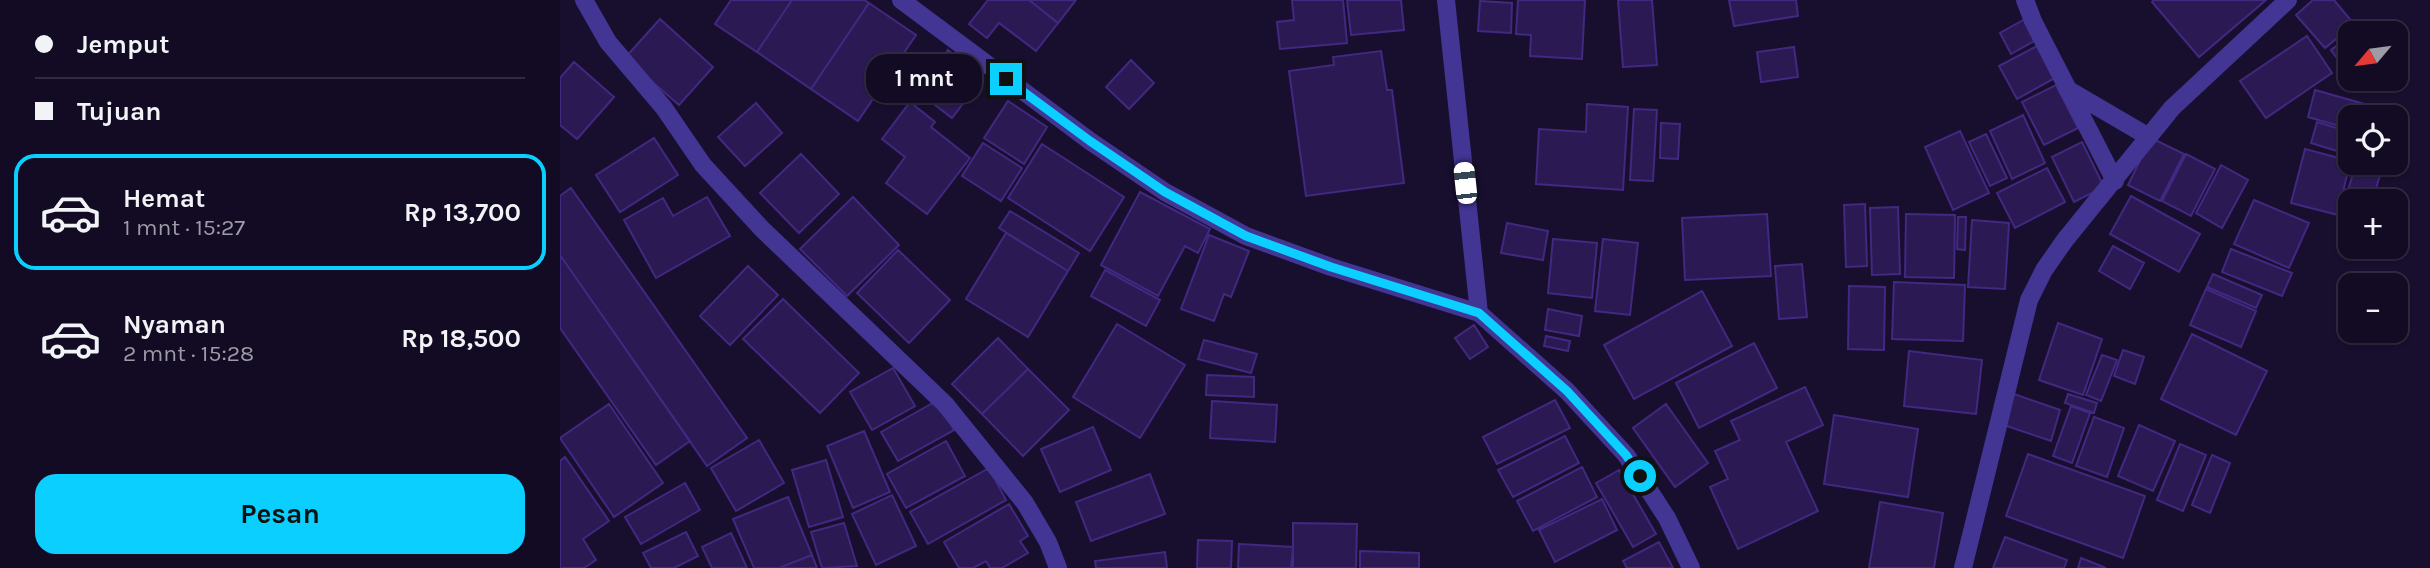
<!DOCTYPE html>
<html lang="id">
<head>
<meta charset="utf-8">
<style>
  :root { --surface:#120b23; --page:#1f1930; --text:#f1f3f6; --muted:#9c9ba6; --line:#312b41; --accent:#0acfff }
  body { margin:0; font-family:Karla,sans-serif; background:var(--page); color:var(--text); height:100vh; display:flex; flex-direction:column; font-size:26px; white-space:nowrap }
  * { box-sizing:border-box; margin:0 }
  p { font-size:23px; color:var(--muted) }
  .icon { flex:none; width:38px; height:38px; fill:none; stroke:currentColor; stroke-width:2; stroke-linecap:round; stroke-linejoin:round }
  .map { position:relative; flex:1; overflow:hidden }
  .sheet { display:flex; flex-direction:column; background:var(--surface); width:560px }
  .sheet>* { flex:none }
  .top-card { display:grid; align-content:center; height:154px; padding:0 35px; background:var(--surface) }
  .needle { width:46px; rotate:241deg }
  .tools { position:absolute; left:1778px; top:21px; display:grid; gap:14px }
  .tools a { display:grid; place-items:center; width:70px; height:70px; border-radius:14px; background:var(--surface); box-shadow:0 2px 5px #0004,0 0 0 2px var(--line); font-size:35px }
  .end { position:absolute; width:32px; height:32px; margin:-16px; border:9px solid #0acfff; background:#111; box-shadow:0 0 0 4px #111 }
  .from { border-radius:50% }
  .bubble { position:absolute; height:49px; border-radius:21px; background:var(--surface); box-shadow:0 2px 5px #0004,0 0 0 2px var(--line); font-size:23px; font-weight:700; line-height:49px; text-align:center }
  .car { position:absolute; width:21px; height:42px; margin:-21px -10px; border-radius:9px; box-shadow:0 0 5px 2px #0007; background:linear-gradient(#fff 24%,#345 0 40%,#fff 0 76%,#345 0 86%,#fff 0) }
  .top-card b { display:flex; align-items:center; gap:24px; height:66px; font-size:26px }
  .top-card b+b { border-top:2px solid var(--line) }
  .top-card i { width:18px; height:18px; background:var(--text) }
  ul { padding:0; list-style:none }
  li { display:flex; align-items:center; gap:21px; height:116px; margin:0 14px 10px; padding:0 21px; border:4px solid transparent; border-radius:21px }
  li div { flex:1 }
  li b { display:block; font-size:26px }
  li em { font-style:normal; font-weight:700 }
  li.selected { border-color:var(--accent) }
  li>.icon { width:63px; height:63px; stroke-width:1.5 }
  .button { display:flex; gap:14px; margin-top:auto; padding:14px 35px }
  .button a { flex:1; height:80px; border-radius:21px; background:var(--accent); color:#111; font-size:28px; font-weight:700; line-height:80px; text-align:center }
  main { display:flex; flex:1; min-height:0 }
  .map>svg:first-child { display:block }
  .building { fill:#2a1953; stroke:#422881; stroke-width:2 }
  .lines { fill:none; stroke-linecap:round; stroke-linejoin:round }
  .minor { stroke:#423593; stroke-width:18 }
  .route { stroke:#0acfff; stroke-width:9 }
</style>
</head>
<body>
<main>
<section class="sheet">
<div class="top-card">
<b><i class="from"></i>Jemput</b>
<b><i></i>Tujuan</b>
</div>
<ul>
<li class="selected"><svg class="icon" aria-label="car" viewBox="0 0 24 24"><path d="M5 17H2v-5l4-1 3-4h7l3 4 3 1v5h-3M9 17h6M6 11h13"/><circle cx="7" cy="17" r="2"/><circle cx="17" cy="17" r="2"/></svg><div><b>Hemat</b><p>1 mnt · 15:27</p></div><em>Rp 13,700</em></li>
<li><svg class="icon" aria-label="car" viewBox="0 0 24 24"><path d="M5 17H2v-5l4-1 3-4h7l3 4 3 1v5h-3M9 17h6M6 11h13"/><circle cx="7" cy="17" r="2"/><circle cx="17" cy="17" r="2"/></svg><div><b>Nyaman</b><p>2 mnt · 15:28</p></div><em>Rp 18,500</em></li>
</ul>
<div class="button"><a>Pesan</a></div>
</section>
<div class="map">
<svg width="1870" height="568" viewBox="0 0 1870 568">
  <rect width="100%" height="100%" fill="#180f2f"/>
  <!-- building -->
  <path class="building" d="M171,0h61l-35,52 -42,-28z
    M232,0h72l5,3 -58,86 -54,-37z
    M428,0h41l29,23 -22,28 -37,-28 -12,15 -18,-14z
    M469,0h47l-18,23z
    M732,0h51l4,43 -67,6 -3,-27 17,-2z
    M787,0h54l3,30 -53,5z
    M958,0h67l-3,59 -52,-3 1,-21 -15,-1z
    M1058,0h34l5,65 -34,2z
    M1169,0h67l2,16 -64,10z
    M1594,0h112l-67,57 -47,-55z
    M1753,0h21l20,24 -29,24 -29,-33z
    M920,1l32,2 -1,30 -33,-2z
    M309,3l47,32 -58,86 -47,-32z
    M100,19l53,48 -34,38 -54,-47z
    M1465,19l11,21 -25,14 -11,-21z
    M1747,36l25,37 -66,45 -26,-37z
    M1790,36v32l-4,3 -15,-21z
    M1477,46l18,32 -38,21 -18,-33z
    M1234,47l4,30 -37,5 -4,-30z
    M388,50l35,27 -31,41 -35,-27z
    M821,51l6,39h5l12,93 -98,13 -17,-125 45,-6 -1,-8z
    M571,60l23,23 -25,26 -23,-22z
    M14,62l40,35 -37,42 -17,-14v-47z
    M1496,85l22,43 -34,17 -22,-43z
    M1755,90l74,21 -2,6h-37v12l-42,-12z
    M448,101l39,26 -23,37 -40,-26z
    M350,102l25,20 -4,5 39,31 -43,56 -41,-31 19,-26 -23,-18z
    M196,103l26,30 -37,33 -27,-29z
    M1027,104l41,3 -5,83 -87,-6 3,-55 47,3z
    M1074,109l23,1 -4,71 -23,-1z
    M1463,115l22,48 -33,16 -22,-48z
    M1757,122l33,10v23l-39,-12z
    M1101,123l19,1 -2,35 -18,-1z
    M1400,131l29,62 -36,17 -28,-63z
    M1426,134l21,44 -17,8 -21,-44z
    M94,138l24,37 -58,37 -24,-37z
    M1591,138l33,16 -24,47 -32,-16z
    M1522,142l22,45 -30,15 -22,-45z
    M423,143l39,25 -21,33 -39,-25z
    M482,144l82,53 -34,54 -82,-53z
    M1745,149l45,12 -12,54 -47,-12z
    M241,154l38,40 -40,39 -39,-40z
    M1626,154l29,15 -24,47 -29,-15z
    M1796,164l25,8 -8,26 -25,-8z
    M1661,165l27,15 -26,48 -26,-15z
    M1487,168l18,34 -50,26 -18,-35z
    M11,188l176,250 -40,28 -147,-211v-59z
    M580,192l70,37 -12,24 -13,-7 -27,50 -57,-31z
    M1571,196l69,38 -21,38 -69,-38z
    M147,197l23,39 -74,42 -32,-58 39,-22 10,18z
    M293,197l46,48 -52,51 -47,-47z
    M1694,200l55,23 -20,45 -55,-24z
    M1305,204l2,62 -21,1 -2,-62z
    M1338,207l2,67 -28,1 -2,-67z
    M450,211l69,42 -11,18 -69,-43z
    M1207,214l4,62 -86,4 -3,-62z
    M1346,214l49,1 -1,63 -49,-1z
    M1398,217h8l-1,33 -8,-1z
    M1412,220l37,3 -4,66 -37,-2z
    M947,223l41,8 -5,29 -42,-7z
    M446,233l62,38 -40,66 -62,-38z
    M649,235l40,16 -18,46 -7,-3 -10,27 -33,-12z
    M993,239l44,4 -5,55 -44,-5z
    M1043,239l35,4 -8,72 -35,-4z
    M1553,246l31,17 -14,26 -31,-18z
    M1671,249l61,24 -10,23 -60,-24z
    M338,250l52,50 -41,43 -52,-50z
    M0,255l130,186 -34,24 -96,-137z
    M1242,264l5,53 -28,2 -4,-53z
    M188,266l30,29 -48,50 -30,-29z
    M545,270l55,30 -14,26 -55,-30z
    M1653,274l49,21 -6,13 -49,-21z
    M1334,282l71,3 -2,56 -71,-2z
    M1289,286l36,1 -1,63 -36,-1z
    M1646,289l50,22 -15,36 -51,-22z
    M1142,291l30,55 -98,53 -30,-54z
    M223,299l76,74 -39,40 -77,-74z
    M988,309l34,7 -3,20 -34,-6z
    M1498,323l44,16 -19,56 -44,-15z
    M557,324l68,41 -45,73 -67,-41z
    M914,325l14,22 -18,12 -15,-21z
    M1632,334l75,37 -31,64 -75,-36z
    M986,336l24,5 -2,10 -24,-5z
    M438,338l30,31 -46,45 -30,-30z
    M644,340l53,14 -6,19 -53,-14z
    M1194,343l23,45 -78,40 -23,-45z
    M1563,350l21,7 -9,27 -21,-8z
    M1349,351l73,9 -6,54 -72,-8z
    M1542,355l15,5 -16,41 -15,-6z
    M333,368l22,38 -43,24 -22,-38z
    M468,369l41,41 -46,46 -41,-42z
    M647,375l47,2v20l-48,-2z
    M1245,387l18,38 -37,17 32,69 -80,38 -28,-62 18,-8 -13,-28 25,-11 -9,-19z
    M1454,394l46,16 -9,31 -47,-16z
    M1508,394l29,9 -3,10 -29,-10z
    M378,400l16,30 -56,31 -17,-29z
    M995,400l15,28 -73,36 -14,-27z
    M652,401l65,4 -2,37 -65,-4z
    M49,404l54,79 -49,34 -54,-79z
    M1106,404l42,59 -33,24 -42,-59z
    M1511,406l19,7 -18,50 -19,-7z
    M1274,415l84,14 -10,68 -84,-13z
    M1534,417l30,11 -17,49 -31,-11z
    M1579,425l36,16 -22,50 -35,-15z
    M533,427l18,43 -51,22 -19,-43z
    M304,431l26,61 -37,16 -26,-62z
    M1005,436l14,27 -66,34 -15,-27z
    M199,440l25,43 -48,28 -25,-43z
    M386,441l19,35 -59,32 -19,-34z
    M1620,444l26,11 -23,56 -26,-11z
    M1468,454l117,42 -22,62 -117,-42z
    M1652,455l18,8 -20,50 -18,-8z
    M5,457l44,64 -26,18 13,21 -12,8h-24v-107z
    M266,460l17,57 -34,10 -17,-57z
    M1022,467l15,30 -64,34 -16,-30z
    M429,468l17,32 -78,44 -18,-32z
    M1059,470l37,64 -23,13 -37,-64z
    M590,474l15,40 -74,27 -15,-39z
    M125,483l15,27 -59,34 -16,-27z
    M332,495l24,51 -40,19 -24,-51z
    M228,497l24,58 -33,13h-25l-21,-49z
    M1042,499l15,31 -62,32 -16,-32z
    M1320,502l63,11 -9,55h-65z
    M449,504l19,32 -8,5 8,12 -26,15h-12l-4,-7 -13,7h-14l-15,-26z
    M284,523l13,43 -35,2 -11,-36z
    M733,523l64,1 -1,44h-63z
    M126,532l12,24 -24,12h-23l-8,-15z
    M171,533l16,35h-35l-10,-21z
    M1445,537l62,23 -3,8h-71z
    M638,540l34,1 -1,27h-34z
    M1099,542l14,26h-46l-4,-7z
    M679,544l54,3 -2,21h-53z
    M800,551l59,2v15h-59z
    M605,552l2,16h-71l-1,-7z
    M252,555l5,13h-38z
    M1521,558l25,10h-28z"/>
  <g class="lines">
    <!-- minor -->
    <path class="minor" d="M24,0l24,42 56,66 39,57 59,64 183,175 80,99 23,39 10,26
      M341,0l189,141 75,51 81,44 85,31 148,46 88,78 59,64 41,63 24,50
      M886,0l33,313
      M1465,0l8,21 82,160
      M1507,89l82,48
      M1403,568l66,-268 15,-30 21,-30 107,-132 116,-108"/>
  </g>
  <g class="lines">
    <!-- route -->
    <path class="route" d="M446,79l84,62 75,51 81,44 85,31 148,46 88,78 59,64 14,21"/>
  </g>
</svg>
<div class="tools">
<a><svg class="needle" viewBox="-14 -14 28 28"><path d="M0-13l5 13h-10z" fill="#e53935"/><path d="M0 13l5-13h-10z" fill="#9c9ba6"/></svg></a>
<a><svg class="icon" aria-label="locate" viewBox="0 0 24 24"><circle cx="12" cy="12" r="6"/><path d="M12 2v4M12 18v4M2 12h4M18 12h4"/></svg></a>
<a>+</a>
<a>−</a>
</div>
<i class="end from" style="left:1080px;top:476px"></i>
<i class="end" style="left:446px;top:79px"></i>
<div class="bubble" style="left:306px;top:54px;width:116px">1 mnt</div>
<i class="car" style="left:905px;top:183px;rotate:354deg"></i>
</div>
</main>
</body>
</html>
